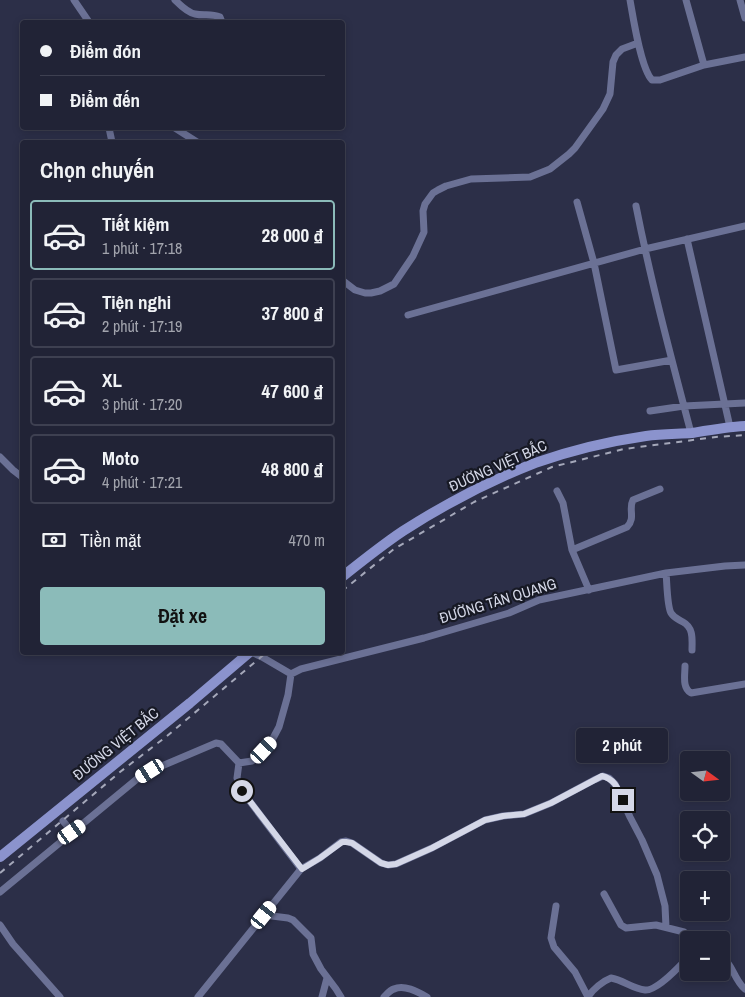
<!DOCTYPE html>
<html lang="vi">
<head>
<meta charset="utf-8">
<style>
  :root { --surface:#212336; --page:#2d2f42; --text:#f1f3f6; --muted:#a2a4ad; --line:#3e4051; --accent:#8bbbb9 }
  body { margin:0; font-family:"Archivo Narrow",sans-serif; background:var(--page); color:var(--text); height:100vh; display:flex; flex-direction:column; font-size:19px; white-space:nowrap }
  * { box-sizing:border-box; margin:0 }
  p { font-size:16px; color:var(--muted) }
  .icon { flex:none; width:28px; height:28px; fill:none; stroke:currentColor; stroke-width:2; stroke-linecap:round; stroke-linejoin:round }
  .map { position:relative; flex:1; overflow:hidden }
  .drawer { position:absolute; left:20px; top:140px; width:325px; height:515px; display:flex; flex-direction:column; background:var(--surface); border-radius:5px; box-shadow:0 2px 8px #0003,0 0 0 1px var(--line) }
  .drawer>* { flex:none }
  .top-card { position:absolute; left:20px; top:20px; width:325px; height:110px; border-radius:5px; box-shadow:0 2px 8px #0003,0 0 0 1px var(--line); display:grid; align-content:center; height:110px; padding:0 20px; background:var(--surface) }
  .needle { width:32px; rotate:105deg }
  .fabs { position:absolute; left:680px; top:751px; display:grid; gap:10px }
  .fabs a { display:grid; place-items:center; width:50px; height:50px; border-radius:5px; background:var(--surface); box-shadow:0 2px 8px #0003,0 0 0 1px var(--line); font-size:25px }
  .end { position:absolute; width:22px; height:22px; margin:-11px; border:6px solid #d4d7e7; background:#111; box-shadow:0 0 0 2px #111 }
  .from { border-radius:50% }
  .bubble { position:absolute; height:35px; border-radius:5px; background:var(--surface); box-shadow:0 2px 8px #0003,0 0 0 1px var(--line); font-size:16px; font-weight:700; line-height:35px; text-align:center }
  .car { position:absolute; width:15px; height:30px; margin:-15px -8px; border-radius:6px; box-shadow:0 0 4px 1px #0007; background:linear-gradient(#fff 24%,#345 0 40%,#fff 0 76%,#345 0 86%,#fff 0) }
  .top-card b { display:flex; align-items:center; gap:18px; height:48px; font-size:19px }
  .top-card b+b { border-top:1px solid var(--line) }
  .top-card i { width:12px; height:12px; background:var(--text) }
  ul { padding:0; list-style:none }
  li { display:flex; align-items:center; gap:15px; height:70px; margin:0 10px 8px; padding:0 10px; border:2px solid var(--line); border-radius:5px }
  li div { flex:1 }
  li b { display:block; font-size:19px }
  li em { font-style:normal; font-weight:700 }
  li.selected { border-color:var(--accent) }
  li>.icon { width:45px; height:45px; stroke-width:1.5 }
  h2 { padding:0 20px; font-size:22px; line-height:60px }
  .pay { display:flex; align-items:center; gap:12px; height:55px; padding:0 20px; font-size:19px }
  .pay p { margin-inline-start:auto }
  .primary-button { display:flex; gap:10px; margin-top:auto; padding:10px 20px }
  .primary-button a { flex:1; height:58px; border-radius:5px; background:var(--accent); color:#111; font-size:20px; font-weight:700; line-height:58px; text-align:center }
  .map>svg:first-child { display:block }
  .lines { fill:none; stroke-linecap:round; stroke-linejoin:round }
  .street { stroke:#6b7195; stroke-width:7 }
  .secondary { stroke:#8b93cd; stroke-width:10 }
  .rail { stroke:#a5a8ba; stroke-width:2; stroke-dasharray:6 6; stroke-linecap:butt }
  .route { stroke:#d4d7e7; stroke-width:6 }
  .labels { text-anchor:middle; stroke-width:4.5; stroke-linejoin:round; paint-order:stroke }
  .street-label { font-size:15px; fill:#d4d7e7; stroke:#171924 }
</style>
</head>
<body>
<div class="map">
<svg width="745" height="997" viewBox="0 0 745 997">
  <rect width="100%" height="100%" fill="#2c2f48"/>
  <g class="lines">
    <!-- street -->
    <path class="street" d="M74,0l15,22
      M175,0c5,5 14,13 20,14 9,2 16,-1 25,3l2,5
      M630,0c3,17 11,69 22,80h8l44,-15 41,-8
      M686,0l18,65
      M740,0l5,18
      M109,128l3,14
      M175,128l22,14
      M577,202l17,61 22,107 56,-10
      M636,206c15,76 35,151 55,227
      M687,239l43,188
      M342,280l13,10 10,3h6l9,-2 14,-7 19,-28 11,-24 -1,-21 2,-7 8,-11 5,-3 8,-4 25,-7 59,-2 20,-8 19,-15 6,-6 28,-39 7,-15 3,-32 3,-7 6,-6 16,-6
      M408,315l237,-66 100,-23
      M650,411l34,-5 61,-3
      M0,457l13,13 9,7
      M557,491l6,12 9,47 17,40
      M572,550l55,-23c9,-9 1,-18 6,-27l27,-11
      M666,573c1,9 1,33 5,40 3,5 7,6 12,9 11,6 9,18 9,28
      M251,652l11,5 29,17
      M685,666c0,9 -3,22 6,27l54,-9
      M291,674l10,-5 123,-31 85,-25 30,-13 127,-27 59,-7 20,-1
      M63,821l9,11
      M301,869l19,-11 21,-16 5,-1 6,2 29,20 7,2 8,-1 36,-16 53,-28 18,-4 21,-2 27,-11 43,-23 9,-4 6,2 6,6 15,33 12,23 15,35 8,31 1,21
      M0,892l137,-113 13,-8 66,-28 5,1 18,19
      M604,894l17,31 5,3 30,-3 28,7 10,8
      M556,906l-5,32 3,9 21,25 13,25
      M264,915l24,3 5,2 18,18 2,16 8,15 15,20 5,8
      M0,925l13,19 47,53
      M721,956c12,8 13,24 24,33
      M198,997l103,-128 -59,-78 -5,-13 2,-15 13,-2 5,-4 14,-15 8,-15 9,-32 3,-21
      M322,997l5,-19
      M384,997c3,-3 6,-7 10,-8 10,-5 24,3 33,8
      M588,997c5,-8 15,-16 23,-19 12,2 22,11 34,12 12,1 36,-25 44,-34"/>
    <!-- secondary -->
    <path class="secondary" d="M342,577c20,-16 40,-32 61,-46 42,-27 86,-50 132,-68 34,-12 76,-22 111,-27 15,-2 31,-2 46,-3 18,-3 35,-6 53,-7
      M0,857l190,-154 60,-51"/>
    <!-- rail -->
    <path class="rail" d="M342,591l52,-42 80,-47 78,-35 72,-18 92,-12 29,-2
      M0,873l120,-101 47,-36 100,-84"/>
  </g>
  <g class="lines">
    <!-- route -->
    <path class="route" d="M242,791l60,78 18,-11 22,-16h4l6,1 29,20 7,2 8,-1 36,-16 53,-28 18,-4 21,-2 27,-11 51,-27c13,3 16,13 21,24"/>
  </g>
  <g class="labels">
    <!-- street labels -->
    <g class="street-label">
      <text transform="translate(498 466) rotate(-24)" y="5">ĐƯỜNG VIỆT BẮC</text>
      <text transform="translate(498 601) rotate(-17)" y="5">ĐƯỜNG TÂN QUANG</text>
      <text transform="translate(116 744) rotate(-39)" y="5">ĐƯỜNG VIỆT BẮC</text>
    </g>
  </g>
</svg>
<div class="fabs">
<a><svg class="needle" viewBox="-14 -14 28 28"><path d="M0-13l5 13h-10z" fill="#e53935"/><path d="M0 13l5-13h-10z" fill="#a2a4ad"/></svg></a>
<a><svg class="icon" aria-label="locate" viewBox="0 0 24 24"><circle cx="12" cy="12" r="6"/><path d="M12 2v4M12 18v4M2 12h4M18 12h4"/></svg></a>
<a>+</a>
<a>−</a>
</div>
<i class="end from" style="left:242px;top:791px"></i>
<i class="end" style="left:623px;top:800px"></i>
<div class="bubble" style="left:576px;top:728px;width:92px">2 phút</div>
<i class="car" style="left:264px;top:750px;rotate:43deg"></i>
<i class="car" style="left:150px;top:771px;rotate:238deg"></i>
<i class="car" style="left:72px;top:832px;rotate:55deg"></i>
<i class="car" style="left:264px;top:915px;rotate:39deg"></i>
<div class="top-card">
<b><i class="from"></i>Điểm đón</b>
<b><i></i>Điểm đến</b>
</div>
<section class="drawer">
<h2>Chọn chuyến</h2>
<ul>
<li class="selected"><svg class="icon" aria-label="car" viewBox="0 0 24 24"><path d="M5 17H2v-5l4-1 3-4h7l3 4 3 1v5h-3M9 17h6M6 11h13"/><circle cx="7" cy="17" r="2"/><circle cx="17" cy="17" r="2"/></svg><div><b>Tiết kiệm</b><p>1 phút · 17:18</p></div><em>28 000 ₫</em></li>
<li><svg class="icon" aria-label="car" viewBox="0 0 24 24"><path d="M5 17H2v-5l4-1 3-4h7l3 4 3 1v5h-3M9 17h6M6 11h13"/><circle cx="7" cy="17" r="2"/><circle cx="17" cy="17" r="2"/></svg><div><b>Tiện nghi</b><p>2 phút · 17:19</p></div><em>37 800 ₫</em></li>
<li><svg class="icon" aria-label="car" viewBox="0 0 24 24"><path d="M5 17H2v-5l4-1 3-4h7l3 4 3 1v5h-3M9 17h6M6 11h13"/><circle cx="7" cy="17" r="2"/><circle cx="17" cy="17" r="2"/></svg><div><b>XL</b><p>3 phút · 17:20</p></div><em>47 600 ₫</em></li>
<li><svg class="icon" aria-label="car" viewBox="0 0 24 24"><path d="M5 17H2v-5l4-1 3-4h7l3 4 3 1v5h-3M9 17h6M6 11h13"/><circle cx="7" cy="17" r="2"/><circle cx="17" cy="17" r="2"/></svg><div><b>Moto</b><p>4 phút · 17:21</p></div><em>48 800 ₫</em></li>
</ul>
<div class="pay"><svg class="icon" aria-label="cash" viewBox="0 0 24 24"><path d="M3 7h18v10H3z"/><circle cx="12" cy="12" r="2"/></svg>Tiền mặt<p>470 m</p></div>
<div class="primary-button"><a>Đặt xe</a></div>
</section>
</div>
</body>
</html>
